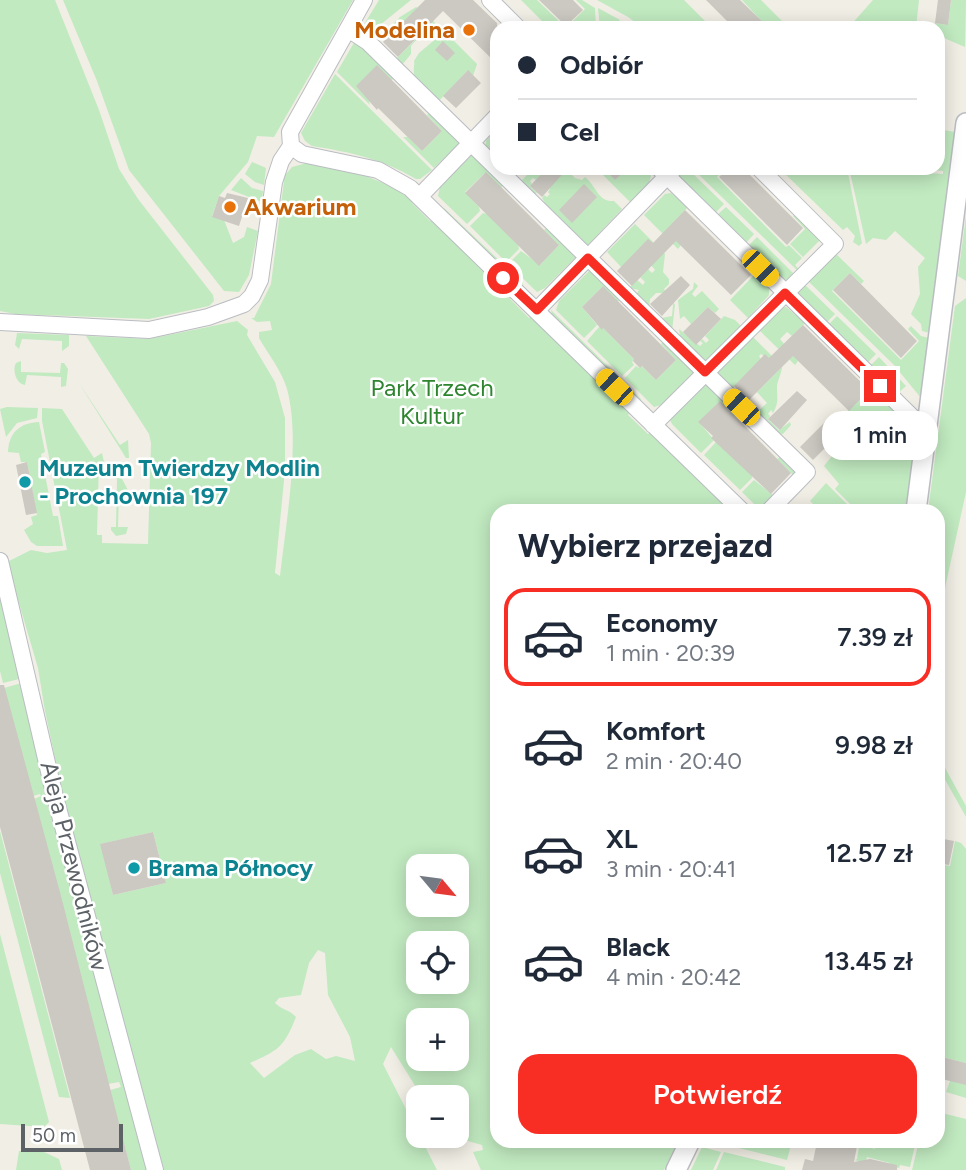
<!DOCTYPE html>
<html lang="pl">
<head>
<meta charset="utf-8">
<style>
  :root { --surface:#fff; --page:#f6f6f7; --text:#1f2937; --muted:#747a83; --line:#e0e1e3; --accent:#f82e24 }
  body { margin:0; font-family:Figtree,sans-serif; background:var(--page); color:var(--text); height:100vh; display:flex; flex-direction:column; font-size:26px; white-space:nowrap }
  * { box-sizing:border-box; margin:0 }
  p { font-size:23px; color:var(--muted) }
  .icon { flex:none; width:38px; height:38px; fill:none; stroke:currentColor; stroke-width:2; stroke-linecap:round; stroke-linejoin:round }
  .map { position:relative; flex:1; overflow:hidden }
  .sheet { position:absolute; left:490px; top:504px; width:455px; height:644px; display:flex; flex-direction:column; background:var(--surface); border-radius:21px; box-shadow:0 4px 18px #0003 }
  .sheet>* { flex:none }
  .hud { position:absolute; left:490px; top:21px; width:455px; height:154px; border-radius:21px; box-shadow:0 4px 18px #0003; display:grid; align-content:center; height:154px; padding:0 28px; background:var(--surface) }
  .needle { width:46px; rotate:119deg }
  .tools { position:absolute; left:406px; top:854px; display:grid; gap:14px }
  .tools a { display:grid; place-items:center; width:63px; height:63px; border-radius:14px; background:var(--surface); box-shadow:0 4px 18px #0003; font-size:35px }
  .scale { position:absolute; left:21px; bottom:18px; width:102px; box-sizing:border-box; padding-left:7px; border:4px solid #5d6267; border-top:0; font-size:19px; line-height:24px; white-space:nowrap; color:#5d6267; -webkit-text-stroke:5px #fff; paint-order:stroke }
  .end { position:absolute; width:32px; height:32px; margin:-16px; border:9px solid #f82e24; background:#fff; box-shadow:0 0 0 4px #fff }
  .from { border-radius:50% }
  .bubble { position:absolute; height:49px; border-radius:21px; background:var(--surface); box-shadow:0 4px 18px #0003; font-size:23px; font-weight:600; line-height:49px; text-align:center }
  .car { position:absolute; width:21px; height:42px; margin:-21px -10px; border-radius:9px; box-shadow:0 0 5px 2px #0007; background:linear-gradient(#f5c518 24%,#345 0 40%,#f5c518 0 76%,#345 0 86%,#f5c518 0) }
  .hud b { display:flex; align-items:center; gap:24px; height:66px; font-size:26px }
  .hud b+b { border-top:2px solid var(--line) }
  .hud i { width:18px; height:18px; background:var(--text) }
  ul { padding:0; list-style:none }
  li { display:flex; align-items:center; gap:21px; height:98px; margin:0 14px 10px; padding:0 14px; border:4px solid transparent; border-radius:21px }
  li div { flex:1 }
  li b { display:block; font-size:26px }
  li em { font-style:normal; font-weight:600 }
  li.active { border-color:var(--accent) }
  li>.icon { width:63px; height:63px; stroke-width:1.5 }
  h2 { padding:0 28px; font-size:32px; line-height:84px }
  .button { display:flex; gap:14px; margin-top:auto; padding:14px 28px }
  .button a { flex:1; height:80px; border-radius:21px; background:var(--accent); color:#fff; font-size:28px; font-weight:600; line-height:80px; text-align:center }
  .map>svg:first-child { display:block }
  .green { fill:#c1eac0; fill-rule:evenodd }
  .building { fill:#ccc8c2 }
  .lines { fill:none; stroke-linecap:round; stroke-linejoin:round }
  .minor-casing { stroke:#babdc2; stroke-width:18 }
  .tertiary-casing { stroke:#babdc2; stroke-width:22 }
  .minor { stroke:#fff; stroke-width:16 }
  .tertiary { stroke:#fff; stroke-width:19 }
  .route { stroke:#f82e24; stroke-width:9 }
  .food-dot { fill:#e8710a; stroke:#fff; stroke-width:2.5 }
  .culture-dot { fill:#0f9aa8; stroke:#fff; stroke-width:2.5 }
  .labels { text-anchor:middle; stroke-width:5; stroke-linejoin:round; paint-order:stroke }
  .food-label { font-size:24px; font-weight:bold; fill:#c56008; stroke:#fff; text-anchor:end }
  .park-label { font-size:24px; fill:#2e852f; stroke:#fff }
  .culture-label { font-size:24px; font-weight:bold; fill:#0d838f; stroke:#fff; text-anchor:start }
  .street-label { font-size:24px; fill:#5d6267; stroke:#fff }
</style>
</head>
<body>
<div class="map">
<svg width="966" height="1170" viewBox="0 0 966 1170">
  <rect width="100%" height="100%" fill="#f1eee5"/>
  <!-- green -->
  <path class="green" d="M0,0h55l44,110 20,59 19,30 75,96 1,6 -5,5 -60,13 -134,-5 -15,-3z
    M63,0h290l-79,137 -17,-1 -9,26 -29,34 -7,20 12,4 9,23 11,-6 3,-10 11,4 -9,44 -10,17 -15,-1 -95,-121 -32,-89z
    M379,0h32l-31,25 -9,13 -11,-7z
    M521,0h16l29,28 19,-19 -9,-9h6l13,8 1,20h-47z
    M597,0h87l28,28h-69l-15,-11z
    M742,0h19l24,24 38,4h-35l-3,-3 -4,3h-13z
    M873,0h46l-3,28 -67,-1z
    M951,0h15l-1,47 -21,-9 -6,-5v-5h-4l1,-5 13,2z
    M416,7c14,5 23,20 27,34l8,-3 26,26 -4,12 -6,-5 -29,31c-6,-7 -24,-19 -24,-29 -1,-4 1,-8 0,-12l5,-8 19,-16c-11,-2 -20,-1 -27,9v8l-9,11 -6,-6 34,-34 -38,9 -5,-4 13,-13z
    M598,8l22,12 -8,8h-12z
    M355,41l40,36 -26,25 1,3 -33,-33z
    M335,74l97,96 -12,9h-4c-34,-20 -66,-27 -104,-33l-7,-5 -4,-8z
    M430,112l31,30 -27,26 -31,-31h5l14,14 20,-20 -15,-16z
    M497,129v29l-12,-11 1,-6z
    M938,129l17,3 -25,201 -8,-2 -1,-7 -10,-10 9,-20 -2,-27 7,-9 -30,-27 -9,9 -13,-2 -7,6 -16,-72v-4h63v4l30,2v-3l-9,-1v-2h4v-20h8l-8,-1z
    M472,154l32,30 -3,4 -16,-15 -20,19 14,15 1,4 -13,13 -29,-28 2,-9z
    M252,162l14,6 -2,17 -9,-3 -10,-8z
    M307,163c41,8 72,12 106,38l-1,2 18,18 2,-1 80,77 -2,2 19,19 2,-2 99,96 -2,3 20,19 2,-1 76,74 1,4h-230v630h181l-14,29h-183l-8,-18 10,-2 -1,-5 -32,-9h7v-39h-35l-31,-50 -8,17 54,106h-273l-88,-314 -31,-145 -7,-43 -31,-106 24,-12 16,3 20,-3 -25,-129v-13l20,1 32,49 8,-5 2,9h-5l-2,73h5v8l46,1 3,-101 -2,-9 -63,-98 63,3 88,-18 11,9 -1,5 28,47 10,36v52l-10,103 5,3c6,-54 21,-135 7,-187 -5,-18 -19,-35 -28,-51v-6l13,-2 -2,-9 -13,1 -6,-4h3l17,-34 13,-103 -3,-1 11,-13zM153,832l13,51 -53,12 -12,-51zM418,866h39v39h-39zM418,943h39v39h-39zM318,950l7,3 3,42 22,42 5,24 -19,-5 -10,3 -15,-10 -16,6 -31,23 -14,-15c29,-13 34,-16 46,-46 -6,-7 -14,-7 -21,-14l4,-5 22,-3 8,-32zM418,1020h39v39h-39v-21l-3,-4 3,-2z
    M521,168h33l7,7 7,-7h4l-2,5 5,5 7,2 3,-3c12,10 13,25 29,24l8,8 -37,39c-10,-13 -19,-23 -29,-34l-3,2 -11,-18 2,-3 3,2 3,-3 -2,-2 2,-3 -12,-11 -2,2 -3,-2 -3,3 2,3 -2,2 7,7 -6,3 -12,-13 8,-8z
    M596,168h7l12,12 13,-12h20l3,8 -2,7 -19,19z
    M681,168h6l37,36 -10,10 -36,-37z
    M692,168h33l-8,9 69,70 3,-2 13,13 -7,7 7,8 -1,1z
    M779,168h68l15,75 -3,3 -6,-4 2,-6 -8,-9 -4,3z
    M241,178l11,10 11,3 -1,11 -31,-12z
    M671,193l17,14 -22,23 15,15 -3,4 -34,-34 21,-21z
    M726,207l28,27 -9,10 -29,-28z
    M444,208l79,75 -2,3 -79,-76z
    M483,213l4,1 31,31 1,4 -13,13 -36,-36z
    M796,213l26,25 -19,19 -13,-13 15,-15 -12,-13z
    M966,216v65l-8,-5z
    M635,224l30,30 -2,18 6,7v5l-5,5 11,16 -3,26 -37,-35 4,-6 -10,-2 8,-8 6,5 2,-3 -5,-5 8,-8 4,4 3,-3 -4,-5 -30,2 -14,-15zM656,293h7l10,12 -1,11 -10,2 -13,-10 1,-9z
    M547,227l30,29 -32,32 -8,4 -29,-28 13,-13 19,14 19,-20 -15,-15z
    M757,237l40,40 -12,5 -38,-35z
    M836,254l28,27 -3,3 -11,-11 -18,18 69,69 18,-19 -11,-12 3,-3 10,10 8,2 -8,60 -27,-33 -87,-85z
    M591,269l30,30 -4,3 -15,-15 -20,20 15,18 -13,13 -28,-28 3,-9z
    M755,274l14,14v7l-21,23 -18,-18z
    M694,282l4,4 -6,8 3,3 7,-6 17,18 -4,4 -7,-6 -17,17 -7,-8 -4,3 -2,-19 15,-11z
    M802,282l33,32 -10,10 -26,-27 -1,-10z
    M966,298v194l-21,96 -7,-3v-74h-10l27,-205z
    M786,307l19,16 -13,13 -5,-4 -7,7 18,22 -3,4 -36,-35 21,-22z
    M551,310l90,89 -1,3 -88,-86z
    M724,316l11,4 6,6 -39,38 -21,-24 -2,-11 21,17 3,-3 -3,-2 2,-2 4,4 3,-3 -4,-4z
    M837,316l39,38 -10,10 -39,-38z
    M599,327l4,1 31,31 -2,3 2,3 -12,11 -35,-35z
    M17,333l52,2v11l-7,5v-10l-40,-2 -3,10 -4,-4z
    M752,336l27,27 3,5c-1,7 -5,13 -5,19 0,11 2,16 -4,26l-2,-3 -3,4 2,2 -2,3 11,11 11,-8 1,3 -8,9 -10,-1 -18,-19 12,-11 -10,-11 23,-23 -19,-15 -2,2 2,3 -31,32 -16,-16z
    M664,341l31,30 -34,34 -7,2 -29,-29 11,-12 3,2 3,-2 14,14 20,-20 -15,-16z
    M879,357l27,29 -9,8 -28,-27z
    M21,361v11l39,1 1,-10h3l4,6 -2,17 -5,1v-10l-34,-2 -2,10c-9,-1 -13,-15 -9,-22z
    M79,383l41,62 8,-5 1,18h-3z
    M707,383l31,31 -4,3 -15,-15 -20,20 15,18 -13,13 -29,-29 -2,-4z
    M870,388c13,14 34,29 42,46 8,17 -3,57 -6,77h-49l-22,-22 4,-5 -15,-18 20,-25 -13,-13z
    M7,407l31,1 -1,10 -20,5 -11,14 -6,-28z
    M39,422l6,30 -4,2 12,62h5l5,30h-26l-6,-4 -7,-12 9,-6 -2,-7 6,-2 -10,-53h-6l-2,-9 -11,-1c1,-20 12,-29 31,-30z
    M716,442l36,32v4l-12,12 -36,-35z
    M781,456l16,16 -35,35 -4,1 -16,-16 12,-12 19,15 20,-20 -16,-16z
    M115,472l4,1 10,19h-10l-1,35h10l-2,7 -10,2 -5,-6v-3h5l1,-48 -5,-1z
    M826,483l28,28h-34l-10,-10z
    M0,587l23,91 -20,5 -3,-12z
    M18,684h5l130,486h-22l-21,-80 11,-3 -2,-5 -11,2 -74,-285 7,-3 -1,-2 -7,2 -29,-108z
    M938,755l28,51v11l-28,-50z
    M0,831l70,267 -11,-1 -59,-224z
    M955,841l6,2 5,6v214l-28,-7v-192l12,2z
    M0,934l49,188 -5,5 -44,-3z
    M966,1079v19l-20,-6 4,-11z
    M938,1112l28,7v51h-54l7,-29h19z
    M729,1141h63l-5,19 -60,-15z
    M860,1141h10l-2,6 7,2 2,-8h39l-6,26 -10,-2 -1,3 -9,-2v-3l-23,-6 -2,7 -10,-4 2,-1z
    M702,1147l19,5 -8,18h-22z
    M19,1151l25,1 15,7 3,11h-46z
    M724,1152l61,15v3h-69z"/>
  <!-- building -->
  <path class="building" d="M425,0h48l24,23v41l-54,-53 -45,46 -15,-15z
    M539,0h34l10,10 -17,16z
    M706,0h34l29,28h-35z
    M938,0h13l-3,25 -13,-2z
    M443,41l12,12 -8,8 -12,-11z
    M377,65l65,66 -20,20 -44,-43 -1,2 -21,-24z
    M468,70l13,13 -25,25 -13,-12z
    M547,168h21l-26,29 -12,-11z
    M603,168h25l-13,12z
    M728,168h15l60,60 -16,17 -68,-68z
    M486,172l73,73 -20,21 -74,-73z
    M584,184l13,13 -25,26 -13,-13z
    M227,193l21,5 -9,28 -27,-9 7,-21 6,2z
    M685,210l66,65 -20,20 -55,-54 -44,45 -15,-15 31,-32 5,4z
    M850,273l67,68 -16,17 -68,-68z
    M681,276l9,9 -28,31 -12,-12z
    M603,286l73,74 -20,20 -14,-14 -2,2 -7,-7 1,-2 -31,-31 -1,2 -20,-23z
    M708,307l13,12 -25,26 -13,-13z
    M803,325l66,65 -20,21 -56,-55 -44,44 -15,-14 31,-32 4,4z
    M797,391l10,9 -27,30 -12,-11z
    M720,401l71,72 -20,21 -60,-56 2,-2 -15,-14z
    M825,422l13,13 -25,25 -13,-13z
    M27,462l10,51 -11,2 -10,-50z
    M0,685h4l57,211 70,274h-41l-90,-343z
    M153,832l13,51 -53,12 -13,-51z
    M938,838l16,3 -5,24 -11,-2z
    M938,1056l28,7v22l-28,-7z
    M824,1141h34l-4,21 16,-3 27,6v5h-95l3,-11 8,2 3,-14 7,1z"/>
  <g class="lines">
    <defs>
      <path id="minor" d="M490,0l28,28
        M348,29l20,13 439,430 -38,39
        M291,146l11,8 76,16 32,18 332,323
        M659,168l254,250 15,6
        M420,196l77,-80
        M537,310l137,-141
        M0,322l149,8 59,-13 36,-13 8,-8 8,-16 14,-98 7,-21 10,-15 -1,-14 74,-132
        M653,425l182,-181 -76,-76
        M0,561l54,232 101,377"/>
      <path id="tertiary" d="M916,511l50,-388
        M676,1170l14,-29"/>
    </defs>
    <!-- minor casing -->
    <use href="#minor" class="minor-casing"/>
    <!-- tertiary casing -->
    <use href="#tertiary" class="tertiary-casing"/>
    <!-- minor -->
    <use href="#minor" class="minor"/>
    <!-- tertiary -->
    <use href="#tertiary" class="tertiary"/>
  </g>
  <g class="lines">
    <!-- route -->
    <path class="route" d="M503,278l34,32 51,-52 117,114 80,-79 95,93"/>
  </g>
  <!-- markers -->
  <g class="food-dot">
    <circle cx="469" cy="30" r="7"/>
    <circle cx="230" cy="207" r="7"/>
  </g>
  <g class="culture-dot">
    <circle cx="25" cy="482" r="7"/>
    <circle cx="134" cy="868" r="7"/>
  </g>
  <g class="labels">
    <!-- food labels -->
    <g class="food-label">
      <text x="455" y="38">Modelina</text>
      <text x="244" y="215" text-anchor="start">Akwarium</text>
    </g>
    <!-- park labels -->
    <g class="park-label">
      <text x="432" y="396">Park Trzech<tspan x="432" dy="28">Kultur</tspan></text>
    </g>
    <!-- culture labels -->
    <g class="culture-label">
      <text x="39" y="476">Muzeum Twierdzy Modlin<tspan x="39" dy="28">- Prochownia 197</tspan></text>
      <text x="148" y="876">Brama Północy</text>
    </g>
    <!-- street labels -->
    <g class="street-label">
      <text transform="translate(74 866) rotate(76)" y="8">Aleja Przewodników</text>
    </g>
  </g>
</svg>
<div class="tools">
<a><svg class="needle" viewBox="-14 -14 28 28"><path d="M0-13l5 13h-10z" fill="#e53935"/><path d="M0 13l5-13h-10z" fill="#747a83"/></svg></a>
<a><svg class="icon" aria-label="locate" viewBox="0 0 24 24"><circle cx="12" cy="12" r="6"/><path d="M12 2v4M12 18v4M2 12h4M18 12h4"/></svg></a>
<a>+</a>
<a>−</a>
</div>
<div class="scale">50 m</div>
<i class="end from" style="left:503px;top:278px"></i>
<i class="end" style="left:880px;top:386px"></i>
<div class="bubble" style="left:822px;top:411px;width:116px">1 min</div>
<i class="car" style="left:760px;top:268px;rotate:135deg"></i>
<i class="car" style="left:614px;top:387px;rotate:314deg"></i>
<i class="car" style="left:741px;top:407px;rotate:314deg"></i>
<div class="hud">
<b><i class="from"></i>Odbiór</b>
<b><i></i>Cel</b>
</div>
<section class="sheet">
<h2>Wybierz przejazd</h2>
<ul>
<li class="active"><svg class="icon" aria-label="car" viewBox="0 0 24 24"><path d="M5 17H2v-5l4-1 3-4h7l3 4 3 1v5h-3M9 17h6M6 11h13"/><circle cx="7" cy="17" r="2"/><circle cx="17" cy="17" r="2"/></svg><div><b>Economy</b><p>1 min · 20:39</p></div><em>7.39 zł</em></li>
<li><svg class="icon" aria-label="car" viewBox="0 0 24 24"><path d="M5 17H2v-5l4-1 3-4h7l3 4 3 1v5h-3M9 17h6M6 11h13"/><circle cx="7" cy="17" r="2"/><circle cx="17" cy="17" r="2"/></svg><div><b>Komfort</b><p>2 min · 20:40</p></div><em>9.98 zł</em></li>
<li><svg class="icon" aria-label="car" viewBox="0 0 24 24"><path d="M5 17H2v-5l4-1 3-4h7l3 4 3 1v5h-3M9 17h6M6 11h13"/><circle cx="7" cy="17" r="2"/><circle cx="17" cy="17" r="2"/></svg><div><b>XL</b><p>3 min · 20:41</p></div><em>12.57 zł</em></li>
<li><svg class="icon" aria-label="car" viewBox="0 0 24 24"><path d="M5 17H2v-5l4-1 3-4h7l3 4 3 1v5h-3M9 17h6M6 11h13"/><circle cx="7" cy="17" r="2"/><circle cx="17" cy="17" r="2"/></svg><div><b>Black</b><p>4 min · 20:42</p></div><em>13.45 zł</em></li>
</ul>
<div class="button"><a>Potwierdź</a></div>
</section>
</div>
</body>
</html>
